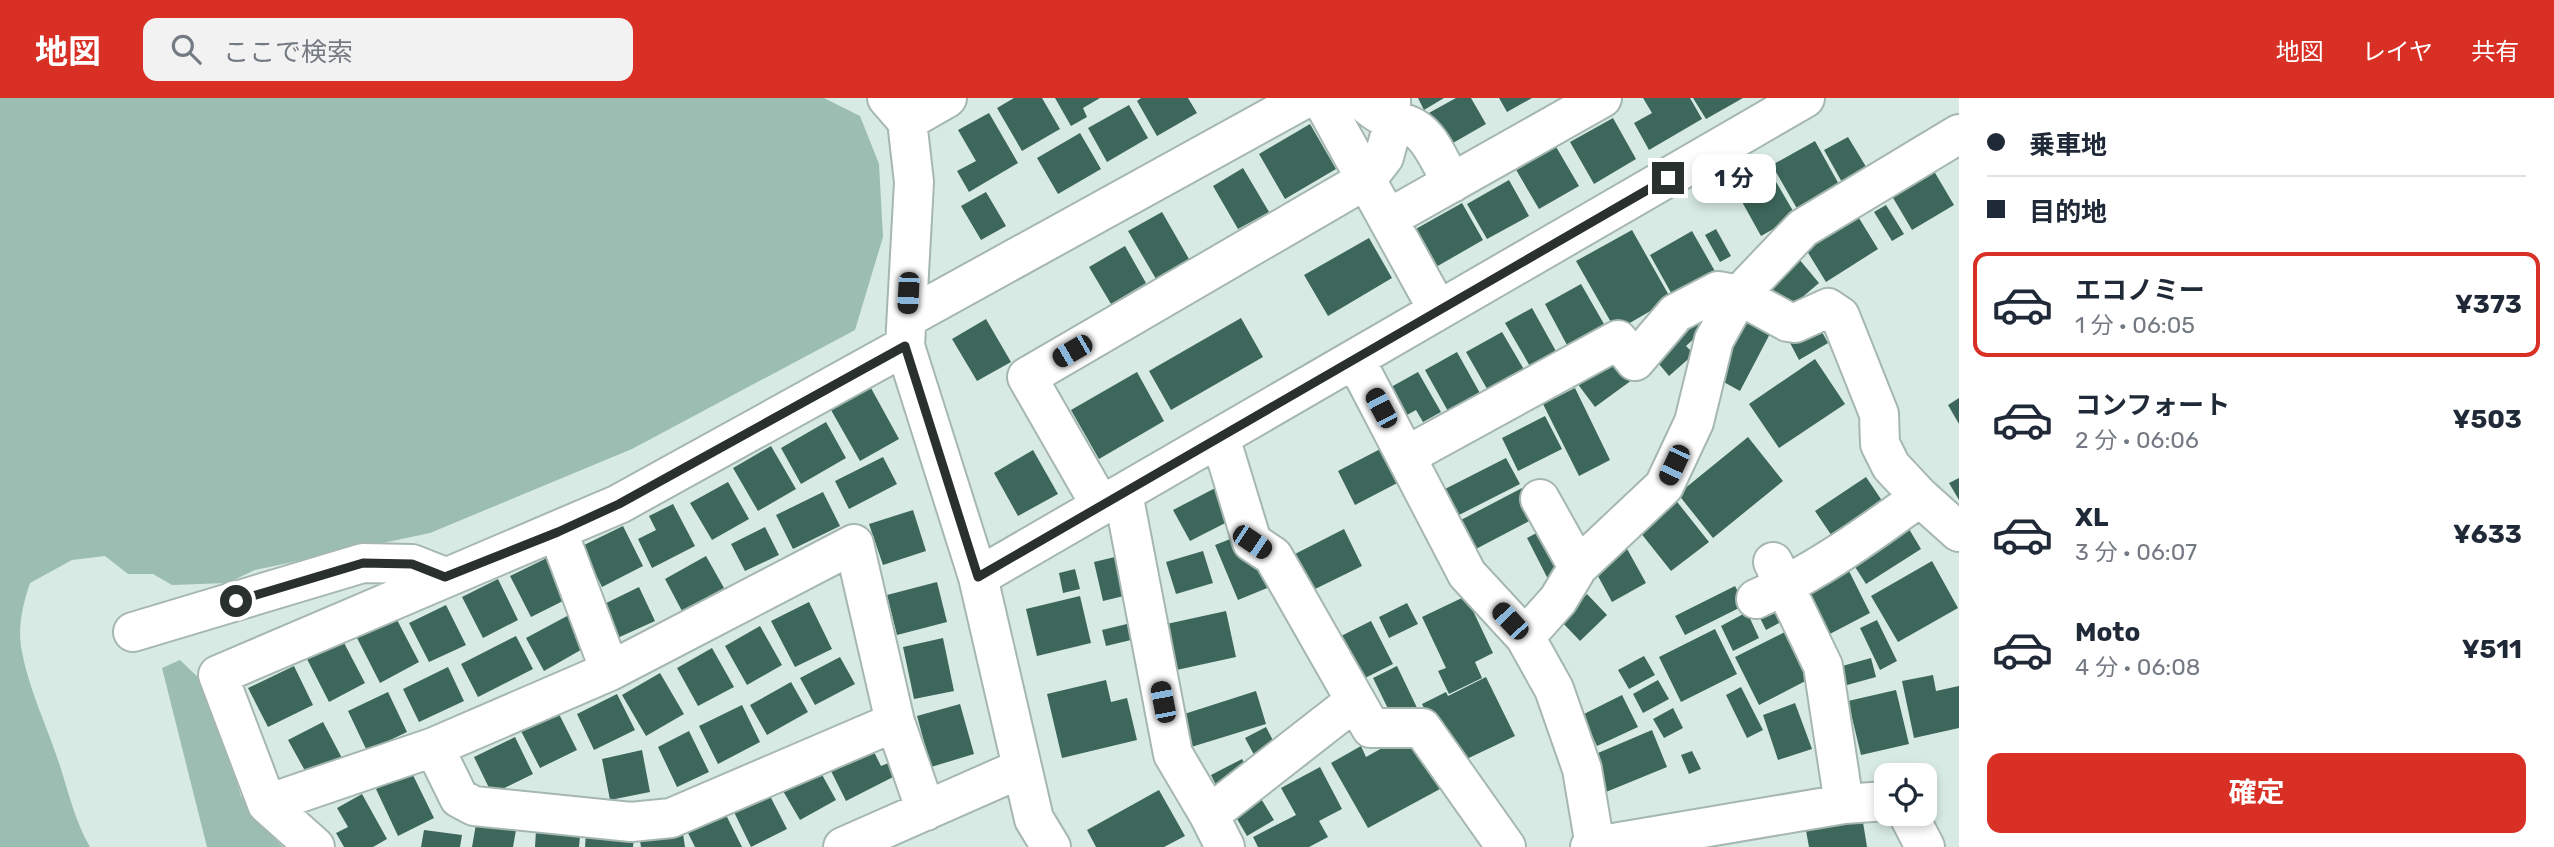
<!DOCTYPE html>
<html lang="ja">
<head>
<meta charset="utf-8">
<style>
  :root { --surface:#fff; --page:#f2f2f3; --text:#1f2937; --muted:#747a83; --line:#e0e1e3; --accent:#d93025 }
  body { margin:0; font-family:Rubik,"Noto Sans JP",sans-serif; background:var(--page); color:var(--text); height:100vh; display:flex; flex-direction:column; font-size:26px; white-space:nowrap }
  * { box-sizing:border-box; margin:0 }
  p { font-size:23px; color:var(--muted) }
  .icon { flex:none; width:38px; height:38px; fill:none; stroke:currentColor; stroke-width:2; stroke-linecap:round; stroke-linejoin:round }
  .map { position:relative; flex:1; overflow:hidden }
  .sheet { display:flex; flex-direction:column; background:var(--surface); width:595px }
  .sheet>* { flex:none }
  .hud { display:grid; align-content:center; height:154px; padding:0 28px; background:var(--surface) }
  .buttons { position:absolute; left:1874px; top:665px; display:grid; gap:14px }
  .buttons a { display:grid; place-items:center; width:63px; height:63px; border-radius:14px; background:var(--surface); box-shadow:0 4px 10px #0003; font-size:35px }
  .end { position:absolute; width:32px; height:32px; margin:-16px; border:9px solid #29302d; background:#fff; box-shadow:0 0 0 4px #fff }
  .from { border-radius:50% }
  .bubble { position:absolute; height:49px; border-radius:14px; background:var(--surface); box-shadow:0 4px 10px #0003; font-size:23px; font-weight:700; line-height:49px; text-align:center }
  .car { position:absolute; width:21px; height:42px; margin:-21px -10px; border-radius:9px; box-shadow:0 0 5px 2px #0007; background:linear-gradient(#222 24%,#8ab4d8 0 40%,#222 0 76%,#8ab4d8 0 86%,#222 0) }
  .hud b { display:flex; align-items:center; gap:24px; height:66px; font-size:26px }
  .hud b+b { border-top:2px solid var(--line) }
  .hud i { width:18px; height:18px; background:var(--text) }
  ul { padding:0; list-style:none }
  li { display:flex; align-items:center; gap:21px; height:105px; margin:0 14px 10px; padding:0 14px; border:4px solid transparent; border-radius:14px }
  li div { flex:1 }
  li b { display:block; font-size:26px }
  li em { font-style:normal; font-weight:700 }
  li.active { border-color:var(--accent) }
  li>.icon { width:63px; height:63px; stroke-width:1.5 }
  .action { display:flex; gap:14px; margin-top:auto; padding:14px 28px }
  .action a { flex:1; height:80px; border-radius:14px; background:var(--accent); color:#fff; font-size:28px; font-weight:700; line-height:80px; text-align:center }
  header { display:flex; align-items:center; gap:42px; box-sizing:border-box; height:98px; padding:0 35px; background:var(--accent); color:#fff }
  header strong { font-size:33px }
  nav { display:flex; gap:38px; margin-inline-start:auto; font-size:24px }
  .search { width:490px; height:63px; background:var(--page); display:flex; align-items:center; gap:18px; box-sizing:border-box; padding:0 24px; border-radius:14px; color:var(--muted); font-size:26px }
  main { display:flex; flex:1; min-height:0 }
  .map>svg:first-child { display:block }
  .green { fill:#9bbdb2 }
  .building { fill:#3d675b }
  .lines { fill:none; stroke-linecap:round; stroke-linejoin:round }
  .minor-casing { stroke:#a6b7b1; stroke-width:42 }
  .minor { stroke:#fff; stroke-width:38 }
  .route { stroke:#29302d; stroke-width:9 }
</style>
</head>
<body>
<header>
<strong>地図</strong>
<div class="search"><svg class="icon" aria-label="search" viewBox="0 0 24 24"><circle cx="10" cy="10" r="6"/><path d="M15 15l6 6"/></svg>ここで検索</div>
<nav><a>地図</a><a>レイヤ</a><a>共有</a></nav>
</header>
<main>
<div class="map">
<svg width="1959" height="749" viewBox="0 0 1959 749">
  <rect width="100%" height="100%" fill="#d8eae4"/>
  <!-- green -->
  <path class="green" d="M0,0h824l36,18 19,48 4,73 -28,93 -223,119 -202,84 -175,37 -28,13 -55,2 -19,-11h-25l-23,-18 -33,4 -42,23c-7,21 -12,41 -9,64 7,41 26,79 39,119 9,28 15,55 30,81h-90z
    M180,562l24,23 37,113 23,32 19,19h-76l-45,-179z"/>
  <!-- building -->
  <path class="building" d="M1014,0h28l18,31 -38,22 -25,-43z
    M1055,0h45l-17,10 4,9 -16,9z
    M1141,0h47l9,15 -40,23 -20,-35z
    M1418,0h26l-20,12z
    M1456,0h15l15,26 -40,23 -19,-33z
    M1499,0h33l-25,14z
    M1643,0h47l12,21 -53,31 -15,-27 18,-10z
    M1693,0h50l-37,21z
    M1129,7l19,33 -41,24 -19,-34z
    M989,15l29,50 -49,29 -12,-21 19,-10 -18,-31z
    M1613,20l23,41 -42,25 -24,-42z
    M1310,26l26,45 -51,30 -26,-45z
    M1080,35l21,36 -43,25 -21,-36z
    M1848,39l20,33 -25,14 -19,-34z
    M1815,43l26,47 -42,24 -27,-47z
    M1555,47l24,41 -40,23 -24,-41z
    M1765,65l31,53 -35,20 -30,-54z
    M1931,68l23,39 -42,25 -23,-39z
    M1243,70l26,44 -31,17 -25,-43z
    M1509,82l20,36 -42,23 -20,-35z
    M986,94l20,34 -25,14 -20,-34z
    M1462,105l21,37 -47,27 -22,-37z
    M1886,107l18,29 -12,7 -18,-29z
    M1854,112l24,39 -52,33 -24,-39z
    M1162,114l27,47 -33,20 -28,-48z
    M1716,131l15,27 -11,6 -15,-27z
    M1632,132l39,69 -55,32 -40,-70z
    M1692,133l24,42 -42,25 -24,-43z
    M1369,140l23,40 -64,38 -24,-41z
    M1125,148l21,37 -35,21 -22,-37z
    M1794,155l25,30 -40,34 -25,-30z
    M1581,186l23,40 -37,21 -22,-41z
    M1532,210l25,45 -26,15 -26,-45z
    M1697,212l12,15 -23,21 8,8 -25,22 -20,-24z
    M1744,214l29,16 -33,63 -29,-16z
    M1241,220l22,39 -92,53 -22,-39z
    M986,221l25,43 -34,19 -25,-42z
    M1817,225l11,20 -29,17 -11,-21z
    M1502,234l24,41 -36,21 -24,-42z
    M1457,254l24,43 -32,18 -24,-43z
    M1615,258l17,24 -37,27 -18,-24z
    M1815,261l30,45 -66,44 -30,-44z
    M1137,274l27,49 -65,38 -28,-49z
    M1418,274l23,40 -18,10 -7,-12 -18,10 -16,-28z
    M871,290l28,51 -39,22 -29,-51z
    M1575,290l35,72 -31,16 -36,-72z
    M1959,300v26l-11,-19z
    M1545,318l17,33 -44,22 -16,-33z
    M826,324l20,36 -45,26 -20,-36z
    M1748,339l35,44 -70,57 -35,-44z
    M1388,347l17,34 -50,26 -17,-34z
    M771,348l25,43 -38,22 -25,-43z
    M1033,352l25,44 -40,22 -24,-43z
    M883,359l14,27 -48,25 -14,-28z
    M1506,360l14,26 -63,32 -14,-26z
    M1866,379l21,31 -51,34 -21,-31z
    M1959,380v22l-10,-17z
    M728,384l21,37 -37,21 -22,-37z
    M1223,386l16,32 -49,25 -17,-31z
    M1522,390l15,29 -63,33 -15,-29z
    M823,394l17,34 -47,23 -17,-34z
    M1674,400l35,44 -38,29 -35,-44z
    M673,406l22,42 -43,22 -14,-29 18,-9 -7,-14z
    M913,412l13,41 -43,14 -14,-41z
    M1906,426l15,25 -55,35 -16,-25z
    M623,428l20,40 -41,21 -20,-41z
    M765,429l14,28 -34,16 -14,-27z
    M1344,431l18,37 -51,25 -18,-36z
    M1544,431l23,45 -17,9 -23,-45z
    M1243,436l34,50 -39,16 -23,-55z
    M1626,449l20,36 -34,19 -20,-37z
    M1203,453l10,32 -37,11 -10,-32z
    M551,458l20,41 -40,20 -21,-41z
    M706,458l18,32 -42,23 -17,-32z
    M1119,458l9,39 -25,6 -9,-39z
    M1932,463l26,47 -60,34 -27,-46z
    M1846,467l24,48 -44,23 -24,-48z
    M1075,471l5,20 -17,4 -4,-20z
    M498,481l20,41 -35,18 -21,-41z
    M937,484l10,40 -50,13 -10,-40z
    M1735,488l10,19 -60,30 -10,-19z
    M639,489l16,34 -42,19 -15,-33z
    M1587,496l20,21 -27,26 -20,-21z
    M1080,498l11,47 -54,13 -11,-47z
    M1466,498l27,57 -18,9 7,16 -33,16 -11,-23 8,-3 -24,-51z
    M1780,498l10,21 -24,13 -11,-22z
    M809,504l23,47 -37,18 -24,-46z
    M1407,505l11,21 -29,14 -10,-21z
    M446,507l20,40 -37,17 -20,-39z
    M1226,513l10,46 -64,14 -10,-46z
    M1747,514l12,26 -26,13 -12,-25z
    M569,517l17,32 -42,24 -18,-33z
    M395,518l24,46 -39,21 -24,-47z
    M1877,522l20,41 -17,9 -20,-42z
    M1371,523l22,43 -36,18 -22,-43z
    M1127,526l4,16 -25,6 -4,-16z
    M760,528l22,39 -35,20 -22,-39z
    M1793,530l24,47 -58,30 -24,-48z
    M1715,531l22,45 -56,28 -22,-45z
    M516,538l17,33 -55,28 -17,-33z
    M943,540l11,53 -40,8 -11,-52z
    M343,543l22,42 -36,19 -22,-43z
    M712,550l22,39 -36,19 -21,-38z
    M1644,558l11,19 -26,14 -11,-19z
    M840,559l15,27 -40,21 -15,-27z
    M1871,560l5,19 -36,10 -5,-19z
    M294,568l19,39 -45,22 -20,-39z
    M1397,568l23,48 -24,11 -23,-47z
    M448,569l16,34 -45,21 -16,-33z
    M660,575l24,41 -38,22 -24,-41z
    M1933,577l3,16 23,-5v42l-45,10 -12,-57z
    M1486,579l29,59 -63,30 -30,-62 24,-12 2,4z
    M1106,582l5,22 16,-4 10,42 -75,18 -15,-64z
    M1658,582l11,19 -26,14 -10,-19z
    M791,584l17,30 -41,23 -17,-30z
    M1741,589l22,43 -16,8 -21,-43z
    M1896,592l13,54 -48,11 -13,-54z
    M1256,593l10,33 -78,24 -10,-32z
    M388,594l19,40 -40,19 -19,-40z
    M617,596l18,36 -41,20 -17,-36z
    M1622,597l16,32 -41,19 -15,-31z
    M1795,605l17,46 -34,11 -15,-45z
    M960,606l14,50 -43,13 -14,-51z
    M742,607l18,37 -42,22 -19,-38z
    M1673,610l10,20 -19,10 -11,-19z
    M558,614l19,38 -37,18 -19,-37z
    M323,624l20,38 -34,18 -21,-38z
    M1266,629l14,27 -21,10 -14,-26z
    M1652,632l15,37 -61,25 -15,-36z
    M689,633l20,41 -32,15 -19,-40z
    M1409,635l31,56 -72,39 -37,-65 30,-17 5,11z
    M515,639l18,37 -41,20 -18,-37z
    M872,650l9,18 10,-4 6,13 -51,26 -16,-32z
    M642,652l8,42 -40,8 -8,-41z
    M1692,653l9,18 -12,5 -8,-19z
    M1242,661l9,16 -32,16 -8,-16z
    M1320,669l22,42 -23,12 9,16 -19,10h-51l-5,-10 43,-22 -15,-27z
    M411,673l23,47 -36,18 -22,-47z
    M820,673l16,29 -36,20 -17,-29z
    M1159,692l26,46 -21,11h-68l-9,-17z
    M768,694l19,37 -36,18 -18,-37z
    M1257,694l17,28 -27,16 -17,-29z
    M362,696l25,45 -14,8h-29l-8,-14 12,-6 -11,-19z
    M725,715l17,34h-47l-8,-16z
    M1862,718l5,31h-58l-4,-22z
    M476,726l40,6 -3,17h-41z
    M424,732l38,5 -2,12h-39z
    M536,733l44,5 -1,11h-44z
    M586,735l48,3 -1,11h-48z
    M683,736l2,13h-44l-1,-6z"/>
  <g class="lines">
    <defs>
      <path id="minor" d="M887,0l20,23 7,61 -9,164 73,231 56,242 17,28
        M1321,0l117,212
        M1361,0c20,26 45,19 62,37 12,12 20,33 29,48
        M907,23l40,-23
        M1389,120l213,-120
        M907,220l399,-220
        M1355,261l112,215 58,63 29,52 28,80 13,77
        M1220,339l32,105 21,14 98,172h51l84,119
        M1406,358l212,-116 17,21 41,-48 42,-22 21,4 49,27 7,1 33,-15 12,8 39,98 1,30 11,22 29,31 39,35
        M1123,395l50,261 36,61 16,32
        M1540,401l38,68
        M1101,408l-74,-129 340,-198 17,-22 7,-26v-33
        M558,434l52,139
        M1773,464l50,104 21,138
        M978,479l827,-479
        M1756,501c59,-26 112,-64 164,-102
        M133,534l230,-69 49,1 33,13
        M1525,539l33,-37 20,-33 86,-81 30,-64 20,-82 25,-45 64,-67 156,-94
        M434,649l25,51 15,8 157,16 40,-4 224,-96
        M267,706l167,-57 176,-76 244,-127 41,178 31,89
        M1908,716l17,33
        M1209,717l146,-114
        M315,749l-48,-43 -49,-129 401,-171 286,-158
        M843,749l179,-79
        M1590,749l254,-43 42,-3"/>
    </defs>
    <!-- minor casing -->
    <use href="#minor" class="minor-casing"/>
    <!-- minor -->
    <use href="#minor" class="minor"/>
  </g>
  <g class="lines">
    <!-- route -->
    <path class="route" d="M236,503l127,-38 49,1 33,13 113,-45 61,-28 286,-158 73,231 690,-399"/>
  </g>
</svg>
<div class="buttons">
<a><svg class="icon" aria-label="locate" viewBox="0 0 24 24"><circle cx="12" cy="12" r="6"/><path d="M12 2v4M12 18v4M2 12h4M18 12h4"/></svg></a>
</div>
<i class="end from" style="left:236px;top:503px"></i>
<i class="end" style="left:1668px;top:80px"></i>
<div class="bubble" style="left:1692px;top:56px;width:84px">1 分</div>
<i class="car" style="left:908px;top:195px;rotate:183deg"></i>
<i class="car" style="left:1072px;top:253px;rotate:240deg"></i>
<i class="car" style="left:1381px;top:310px;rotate:332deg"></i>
<i class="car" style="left:1674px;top:367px;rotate:205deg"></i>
<i class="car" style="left:1252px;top:444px;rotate:124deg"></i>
<i class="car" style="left:1510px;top:523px;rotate:317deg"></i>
<i class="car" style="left:1163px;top:604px;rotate:349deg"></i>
</div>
<section class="sheet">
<div class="hud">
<b><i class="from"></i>乗車地</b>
<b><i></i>目的地</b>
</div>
<ul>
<li class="active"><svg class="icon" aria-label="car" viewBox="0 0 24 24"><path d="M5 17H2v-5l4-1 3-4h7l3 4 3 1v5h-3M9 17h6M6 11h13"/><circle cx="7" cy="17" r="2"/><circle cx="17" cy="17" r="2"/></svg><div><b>エコノミー</b><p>1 分 · 06:05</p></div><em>¥373</em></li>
<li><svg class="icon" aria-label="car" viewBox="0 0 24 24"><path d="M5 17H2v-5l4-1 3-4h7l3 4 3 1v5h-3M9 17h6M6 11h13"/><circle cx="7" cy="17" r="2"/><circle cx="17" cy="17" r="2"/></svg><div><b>コンフォート</b><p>2 分 · 06:06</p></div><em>¥503</em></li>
<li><svg class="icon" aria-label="car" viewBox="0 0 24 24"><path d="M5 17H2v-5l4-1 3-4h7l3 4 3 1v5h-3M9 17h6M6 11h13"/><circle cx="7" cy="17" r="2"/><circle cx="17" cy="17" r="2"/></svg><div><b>XL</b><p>3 分 · 06:07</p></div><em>¥633</em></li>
<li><svg class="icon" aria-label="car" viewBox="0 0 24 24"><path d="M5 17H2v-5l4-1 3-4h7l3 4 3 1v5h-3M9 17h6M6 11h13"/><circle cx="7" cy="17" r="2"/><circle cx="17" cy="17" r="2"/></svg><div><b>Moto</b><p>4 分 · 06:08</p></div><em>¥511</em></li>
</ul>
<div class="action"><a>確定</a></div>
</section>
</main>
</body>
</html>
